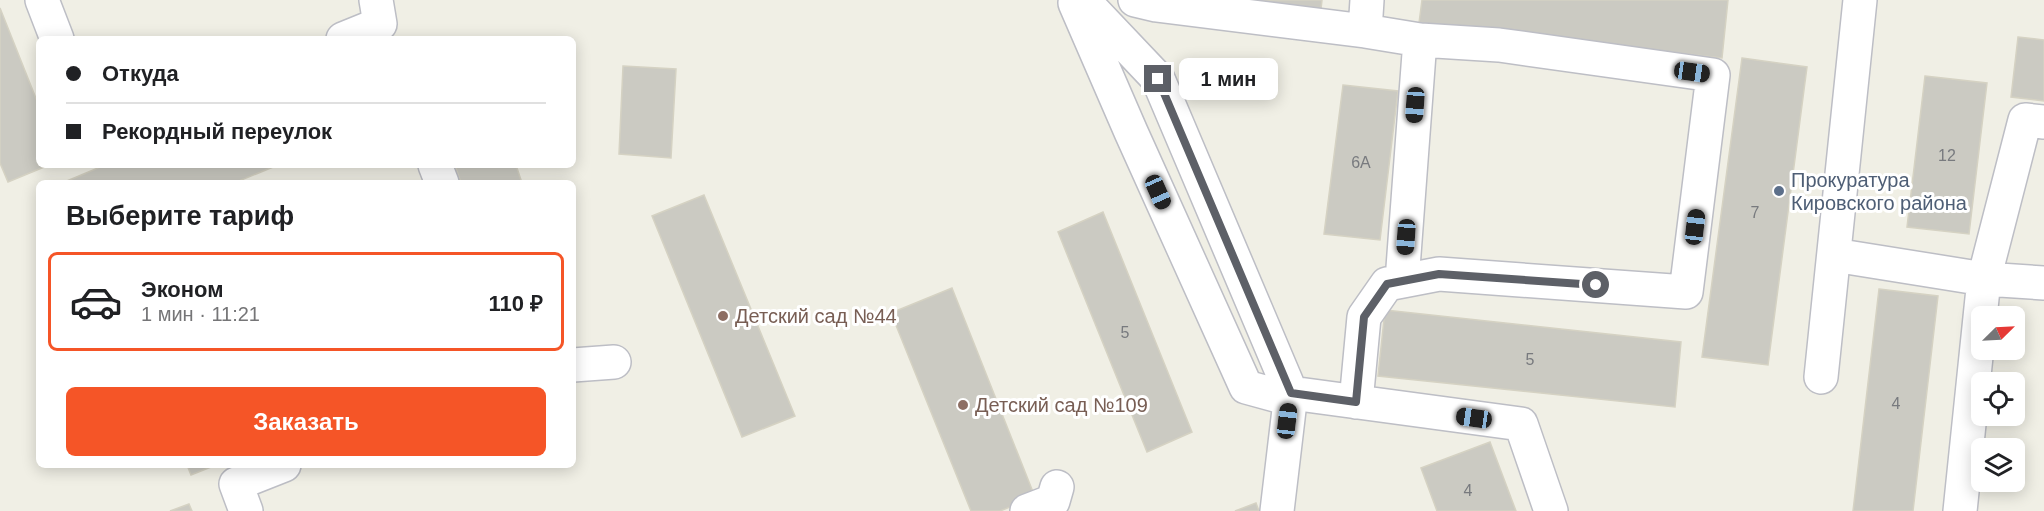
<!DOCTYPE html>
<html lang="ru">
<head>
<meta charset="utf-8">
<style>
  :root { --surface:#fff; --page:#f6f6f6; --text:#202124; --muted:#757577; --line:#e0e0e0; --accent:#f55527 }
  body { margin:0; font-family:Arial,sans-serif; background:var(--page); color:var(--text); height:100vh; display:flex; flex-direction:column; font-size:22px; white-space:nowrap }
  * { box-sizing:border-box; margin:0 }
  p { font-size:20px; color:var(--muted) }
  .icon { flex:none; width:33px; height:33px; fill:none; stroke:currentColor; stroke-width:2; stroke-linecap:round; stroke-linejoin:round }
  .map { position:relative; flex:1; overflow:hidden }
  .sheet { position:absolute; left:36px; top:180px; width:540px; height:288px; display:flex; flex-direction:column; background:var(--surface); border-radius:9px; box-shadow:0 3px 15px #0003 }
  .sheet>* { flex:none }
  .guide { position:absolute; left:36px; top:36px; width:540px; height:132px; border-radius:9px; box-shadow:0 3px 15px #0003; display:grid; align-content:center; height:132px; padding:0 30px; background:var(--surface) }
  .needle { width:39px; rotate:66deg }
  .controls { position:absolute; left:1971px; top:306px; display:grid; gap:12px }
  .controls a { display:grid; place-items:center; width:54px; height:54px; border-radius:9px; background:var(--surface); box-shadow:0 3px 15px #0003; font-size:30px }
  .end { position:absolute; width:27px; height:27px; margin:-14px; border:8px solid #5d6067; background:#fff; box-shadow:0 0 0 3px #fff }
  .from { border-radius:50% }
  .bubble { position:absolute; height:42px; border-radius:9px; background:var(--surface); box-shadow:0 3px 15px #0003; font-size:20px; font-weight:800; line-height:42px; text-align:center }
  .car { position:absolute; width:18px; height:36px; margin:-18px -9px; border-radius:8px; box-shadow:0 0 4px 2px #0007; background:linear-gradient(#222 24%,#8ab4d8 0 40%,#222 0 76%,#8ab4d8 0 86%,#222 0) }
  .guide b { display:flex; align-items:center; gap:21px; height:57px; font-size:22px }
  .guide b+b { border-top:2px solid var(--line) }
  .guide i { width:15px; height:15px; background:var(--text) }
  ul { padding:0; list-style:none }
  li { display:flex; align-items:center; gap:18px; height:99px; margin:0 12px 9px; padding:0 18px; border:3px solid transparent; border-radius:9px }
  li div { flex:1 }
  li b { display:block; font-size:22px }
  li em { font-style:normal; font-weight:800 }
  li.active { border-color:var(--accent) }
  li>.icon { width:54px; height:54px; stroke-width:1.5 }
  h2 { padding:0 30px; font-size:27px; line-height:72px }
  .action { display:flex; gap:12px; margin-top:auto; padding:12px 30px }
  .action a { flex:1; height:69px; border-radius:9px; background:var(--accent); color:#fff; font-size:24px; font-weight:800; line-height:69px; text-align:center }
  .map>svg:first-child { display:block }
  .building { fill:#cbcac2; stroke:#d5d2c3; stroke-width:1.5 }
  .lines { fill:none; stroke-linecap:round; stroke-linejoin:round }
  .minor-casing { stroke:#bdbec5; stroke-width:36 }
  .minor { stroke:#fff; stroke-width:33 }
  .route { stroke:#5d6067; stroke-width:8 }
  .service-dot { fill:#5c6f8a; stroke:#fff; stroke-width:2 }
  .education-dot { fill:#8d6e63; stroke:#fff; stroke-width:2 }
  .labels { text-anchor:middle; stroke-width:6; stroke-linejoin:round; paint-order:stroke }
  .number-label { font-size:16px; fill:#787a7e }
  .service-label { font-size:20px; fill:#4e5e75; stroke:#fff; text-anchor:start }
  .education-label { font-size:20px; fill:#785e54; stroke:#fff; text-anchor:start }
</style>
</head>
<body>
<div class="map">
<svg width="2044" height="511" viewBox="0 0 2044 511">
  <rect width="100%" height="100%" fill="#f0efe5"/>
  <!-- building -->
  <path class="building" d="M1236,0h86l-1,9z
    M1422,0h306l-6,58 -303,-35z
    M0,8l39,98v59h10l-41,17 -8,-19z
    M2018,37l26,3v61l-33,-4z
    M1742,58l65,9 -39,298 -66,-8z
    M623,66l53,3 -5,89 -52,-4z
    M1925,76l62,7 -18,151 -62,-7z
    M1343,85l55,6 -18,149 -56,-6z
    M105,165h173l-44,18h-166l-1,-2z
    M455,165h61l6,18h-61z
    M704,195l91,221 -53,21 -90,-221z
    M1103,212l89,220 -45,20 -89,-220z
    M952,288l83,209 -35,14h-29l-80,-198z
    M1879,289l59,7 -25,215h-60z
    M1385,310l296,32 -6,65 -297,-31z
    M1490,442l26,69h-79l-16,-43z
    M187,465h29l-25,10z
    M1256,503l3,8h-24z
    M189,504l3,7h-22z"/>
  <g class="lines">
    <defs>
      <path id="minor" d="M42,0l15,39
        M1083,0l75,79 133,314 -14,118
        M1135,0l21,5 209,26 2,-31
        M1075,3l56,129 115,255 44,12
        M343,39l37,-15 -4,-24
        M2044,122l-19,-2 -41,159 60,4
        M435,165l7,18
        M1834,255l150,24 -24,232
        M1402,281l18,-241
        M573,365l41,-3
        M1821,377l39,-377
        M1291,393l230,31 30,87
        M1356,402l8,-85 23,-33 52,-10 247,18 27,-217 -214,-30 -79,-5 -55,-9
        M246,511l-10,-27 48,-19
        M1027,511l26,-10 4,-14"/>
    </defs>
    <!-- minor casing -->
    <use href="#minor" class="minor-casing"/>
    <!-- minor -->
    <use href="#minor" class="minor"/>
  </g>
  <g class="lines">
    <!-- route -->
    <path class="route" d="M1158,79l133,314 65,9 8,-85 23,-33 52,-10 157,11"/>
  </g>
  <!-- markers -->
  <circle class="service-dot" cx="1779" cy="191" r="6"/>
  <g class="education-dot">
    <circle cx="723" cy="316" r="6"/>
    <circle cx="963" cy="405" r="6"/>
  </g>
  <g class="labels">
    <!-- number labels -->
    <g class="number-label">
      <text x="1947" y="161">12</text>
      <text x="1361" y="168">6А</text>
      <text x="1755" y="218">7</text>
      <text x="1125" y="338">5</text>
      <text x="1530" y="365">5</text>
      <text x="1896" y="409">4</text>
      <text x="1468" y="496">4</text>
    </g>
    <!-- service labels -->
    <g class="service-label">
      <text x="1791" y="187">Прокуратура<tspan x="1791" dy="23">Кировского района</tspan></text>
    </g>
    <!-- education labels -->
    <g class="education-label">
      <text x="735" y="323">Детский сад №44</text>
      <text x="975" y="412">Детский сад №109</text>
    </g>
  </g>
</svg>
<div class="controls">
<a><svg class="needle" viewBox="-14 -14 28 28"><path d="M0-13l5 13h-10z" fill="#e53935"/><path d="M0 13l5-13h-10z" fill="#757577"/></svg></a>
<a><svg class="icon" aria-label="locate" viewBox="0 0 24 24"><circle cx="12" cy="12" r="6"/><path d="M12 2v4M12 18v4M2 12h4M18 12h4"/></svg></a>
<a><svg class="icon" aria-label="layers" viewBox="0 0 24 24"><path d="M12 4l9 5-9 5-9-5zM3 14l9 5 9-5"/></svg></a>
</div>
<i class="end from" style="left:1596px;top:285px"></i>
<i class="end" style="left:1158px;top:79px"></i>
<div class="bubble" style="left:1179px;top:58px;width:99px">1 мин</div>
<i class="car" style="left:1692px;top:72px;rotate:98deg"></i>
<i class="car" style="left:1415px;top:105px;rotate:184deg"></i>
<i class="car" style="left:1158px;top:192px;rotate:156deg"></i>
<i class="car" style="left:1695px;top:227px;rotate:7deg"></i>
<i class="car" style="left:1406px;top:237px;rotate:184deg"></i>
<i class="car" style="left:1474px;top:418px;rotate:278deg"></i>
<i class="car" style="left:1287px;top:421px;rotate:7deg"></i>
<div class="guide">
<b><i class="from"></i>Откуда</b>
<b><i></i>Рекордный переулок</b>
</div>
<section class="sheet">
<h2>Выберите тариф</h2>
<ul>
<li class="active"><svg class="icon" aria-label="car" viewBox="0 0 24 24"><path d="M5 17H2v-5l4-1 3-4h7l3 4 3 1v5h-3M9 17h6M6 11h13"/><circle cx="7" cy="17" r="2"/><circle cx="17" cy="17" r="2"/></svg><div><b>Эконом</b><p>1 мин · 11:21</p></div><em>110 ₽</em></li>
</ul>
<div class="action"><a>Заказать</a></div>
</section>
</div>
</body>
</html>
